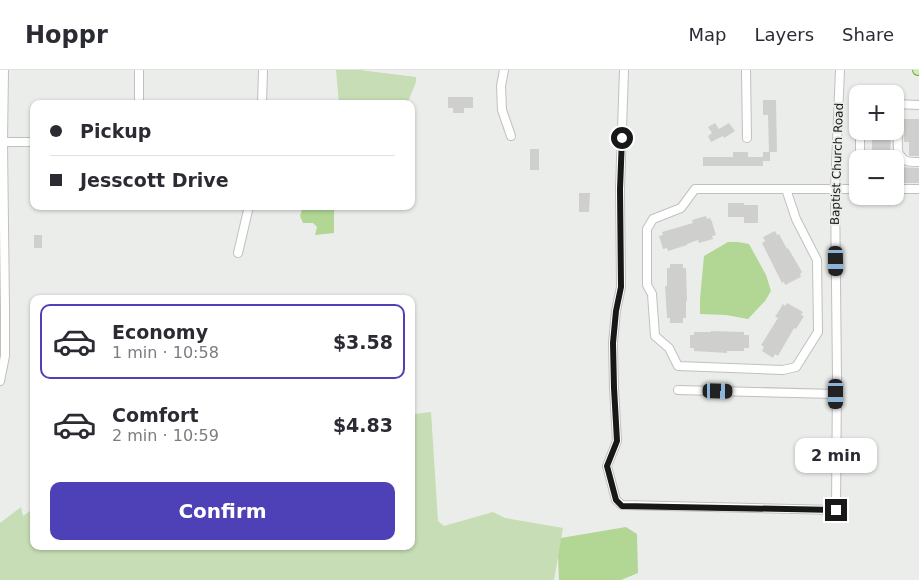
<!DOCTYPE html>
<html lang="en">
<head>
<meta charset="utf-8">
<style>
  :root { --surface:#fff; --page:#f2f2f3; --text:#2b2b33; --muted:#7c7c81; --line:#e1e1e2; --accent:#4e41b8 }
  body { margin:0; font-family:"DejaVu Sans",sans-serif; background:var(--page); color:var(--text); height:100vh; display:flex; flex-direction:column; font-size:19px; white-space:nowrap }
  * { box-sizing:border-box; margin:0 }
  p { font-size:16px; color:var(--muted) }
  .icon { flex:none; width:28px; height:28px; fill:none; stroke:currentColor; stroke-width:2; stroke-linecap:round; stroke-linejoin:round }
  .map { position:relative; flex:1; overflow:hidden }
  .drawer { position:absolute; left:30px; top:225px; width:385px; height:255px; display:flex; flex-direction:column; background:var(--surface); border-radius:10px; box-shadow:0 1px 4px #0004 }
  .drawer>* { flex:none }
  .guide { position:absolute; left:30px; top:30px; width:385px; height:110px; border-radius:10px; box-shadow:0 1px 4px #0004; display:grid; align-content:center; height:110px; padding:0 20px; background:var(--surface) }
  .fabs { position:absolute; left:849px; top:15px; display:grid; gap:10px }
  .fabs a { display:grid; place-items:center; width:55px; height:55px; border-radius:10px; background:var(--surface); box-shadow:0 1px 4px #0004; font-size:25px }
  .end { position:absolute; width:22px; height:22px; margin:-11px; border:6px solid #171817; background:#fff; box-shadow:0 0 0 2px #fff }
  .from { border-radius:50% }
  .bubble { position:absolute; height:35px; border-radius:10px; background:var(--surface); box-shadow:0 1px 4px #0004; font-size:16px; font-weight:700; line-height:35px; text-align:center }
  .car { position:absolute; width:15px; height:30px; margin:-15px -8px; border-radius:6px; box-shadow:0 0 4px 1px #0007; background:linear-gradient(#222 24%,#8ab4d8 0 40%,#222 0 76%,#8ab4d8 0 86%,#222 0) }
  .guide b { display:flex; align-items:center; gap:18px; height:48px; font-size:19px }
  .guide b+b { border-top:1px solid var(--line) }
  .guide i { width:12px; height:12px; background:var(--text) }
  ul { padding:9px 0 0; list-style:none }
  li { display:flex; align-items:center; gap:15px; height:75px; margin:0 10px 8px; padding:0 10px; border:2px solid transparent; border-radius:10px }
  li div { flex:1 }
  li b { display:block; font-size:19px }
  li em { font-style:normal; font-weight:700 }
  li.on { border-color:var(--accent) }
  li>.icon { width:45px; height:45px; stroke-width:1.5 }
  .button { display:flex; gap:10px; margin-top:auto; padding:10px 20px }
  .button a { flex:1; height:58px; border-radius:10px; background:var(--accent); color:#fff; font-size:20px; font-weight:700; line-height:58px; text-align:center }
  header { display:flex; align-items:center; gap:30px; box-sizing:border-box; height:70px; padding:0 25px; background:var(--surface); border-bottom:1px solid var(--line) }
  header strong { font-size:24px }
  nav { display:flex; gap:28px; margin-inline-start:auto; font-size:18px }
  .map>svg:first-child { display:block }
  .green { fill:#c7ddb5 }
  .water { fill:#b2d694 }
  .building { fill:#cfd0ce }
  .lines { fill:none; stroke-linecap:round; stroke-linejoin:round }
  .minor-casing { stroke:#c0c1bf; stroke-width:10 }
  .major-casing { stroke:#779e52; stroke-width:12 }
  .minor { stroke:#fff; stroke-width:8 }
  .major { stroke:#ccf0aa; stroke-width:10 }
  .route { stroke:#171817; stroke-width:6 }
  .labels { text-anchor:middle; stroke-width:4; stroke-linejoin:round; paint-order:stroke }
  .street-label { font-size:12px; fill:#171817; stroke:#ebedea }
</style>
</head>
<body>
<header>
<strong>Hoppr</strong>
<nav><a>Map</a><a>Layers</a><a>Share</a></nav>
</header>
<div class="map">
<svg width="919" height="510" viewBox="0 0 919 510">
  <rect width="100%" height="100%" fill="#ebedea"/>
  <!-- green -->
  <path class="green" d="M336,0h24l56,7v5l-9,22h-68z
    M431,342l7,109 6,5 49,-14 12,6 58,10 -9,52h-554v-57l21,-16 2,9 11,-8v38h377v-123l4,-9z"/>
  <!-- water -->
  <path class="water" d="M303,136h31v27l-19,2 2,-8 -4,-4h-10l-3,-7z
    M728,172h10l11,2 17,31 5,16 -6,10 -17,18 -22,-4 -26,-1v-15l4,-43z
    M626,457l11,7 1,39 -17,7h-62l-1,-24 3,-18z"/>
  <!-- building -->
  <path class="building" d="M448,27h25v11h-9v5h-11v-5h-5z
    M763,30h13l1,52h-7v9h-7v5h-60v-9h30v-5h15v5h15v-5h6l-1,-37h-5z
    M904,49h15v37h-10v-14h-5z
    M715,53l4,6 10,-6 6,8 -11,7 -1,-2 -12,6 -3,-6 4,-3 -4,-6z
    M872,61h19l-1,28h-18z
    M530,79h9v21h-9z
    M898,97l21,1v15h-21z
    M579,123h11l-1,19h-10z
    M728,133h16v2h14v18h-14v-6h-16z
    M706,146l1,3 3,-1 2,4 4,13 -4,1 1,3 -14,4 -1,-3 -11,4v1l-19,6 -1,-3 -4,1 -4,-13 4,-1 -1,-3 31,-9 -1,-3z
    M775,161l2,4 2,-1 8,15 1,-1 14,24 -2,2 1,3 -16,8 -1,-3 -2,1 -20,-40 3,-2 -2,-4z
    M34,165h8v13h-8z
    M670,194h13v4h3l1,33h-1v17h-3v5h-13v-5h-3l-2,-32h2v-18h3z
    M787,233l16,9 -2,3 3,1 -8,13 -2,-1 -16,28 -3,-2 -2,4 -11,-7 2,-4 -3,-2 17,-27 -3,-1 8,-13 2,2z
    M711,261l33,1v3h5v13h-5v3h-17v2l-33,-2v-3h-4v-13h4v-3h17z"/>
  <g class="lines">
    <defs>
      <path id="minor" d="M139,0v34
        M504,0l-3,16 1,24 9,26
        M624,0l-4,119 1,98 -5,24 -3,32 1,45 3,53 -10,25 9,34 6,5 214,5 1,-132 -2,-189 5,-119
        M746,0l1,68
        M262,34l1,-34
        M895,34l24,1
        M897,34l1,48c6,10 9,10 21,10
        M0,72h34
        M860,89v-28
        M695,119h91l10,30 21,41 1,72 -22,35 -13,3 -105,-4 -9,-18 -14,-12 -3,-42 -5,-9v-56l6,-10 28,-11z
        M786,119h72
        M895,119h24
        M238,183l11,-47
        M0,311l5,-25v-48l-2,-166 1,-72
        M678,320l158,4"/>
      <path id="major" d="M918,0h1"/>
    </defs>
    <!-- minor casing -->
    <use href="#minor" class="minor-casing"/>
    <!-- major casing -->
    <use href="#major" class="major-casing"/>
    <!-- minor -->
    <use href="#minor" class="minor"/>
    <!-- major -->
    <use href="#major" class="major"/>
  </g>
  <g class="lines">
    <!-- route -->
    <path class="route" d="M622,68l-2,51 1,98 -5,24 -3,32 1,45 3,53 -10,25 9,34 6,6 214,4"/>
  </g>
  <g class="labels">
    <!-- street labels -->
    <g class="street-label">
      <text transform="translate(837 94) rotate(-88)" y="4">Baptist Church Road</text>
    </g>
  </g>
</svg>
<div class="fabs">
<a>+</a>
<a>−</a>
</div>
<i class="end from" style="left:622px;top:68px"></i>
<i class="end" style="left:836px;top:440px"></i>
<div class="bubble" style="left:795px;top:368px;width:82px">2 min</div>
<i class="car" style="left:836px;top:191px;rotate:179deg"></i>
<i class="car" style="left:718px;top:321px;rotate:91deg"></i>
<i class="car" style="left:836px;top:324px;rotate:180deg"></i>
<div class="guide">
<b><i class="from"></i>Pickup</b>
<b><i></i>Jesscott Drive</b>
</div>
<section class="drawer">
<ul>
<li class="on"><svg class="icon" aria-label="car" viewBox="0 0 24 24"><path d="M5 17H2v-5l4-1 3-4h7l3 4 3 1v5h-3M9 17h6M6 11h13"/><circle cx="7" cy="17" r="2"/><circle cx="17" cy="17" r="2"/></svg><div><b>Economy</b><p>1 min · 10:58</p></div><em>$3.58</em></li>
<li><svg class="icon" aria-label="car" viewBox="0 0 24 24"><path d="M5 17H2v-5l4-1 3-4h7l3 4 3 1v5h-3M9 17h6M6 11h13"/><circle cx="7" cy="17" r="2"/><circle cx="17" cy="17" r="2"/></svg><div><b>Comfort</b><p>2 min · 10:59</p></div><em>$4.83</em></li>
</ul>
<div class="button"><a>Confirm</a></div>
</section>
</div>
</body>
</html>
